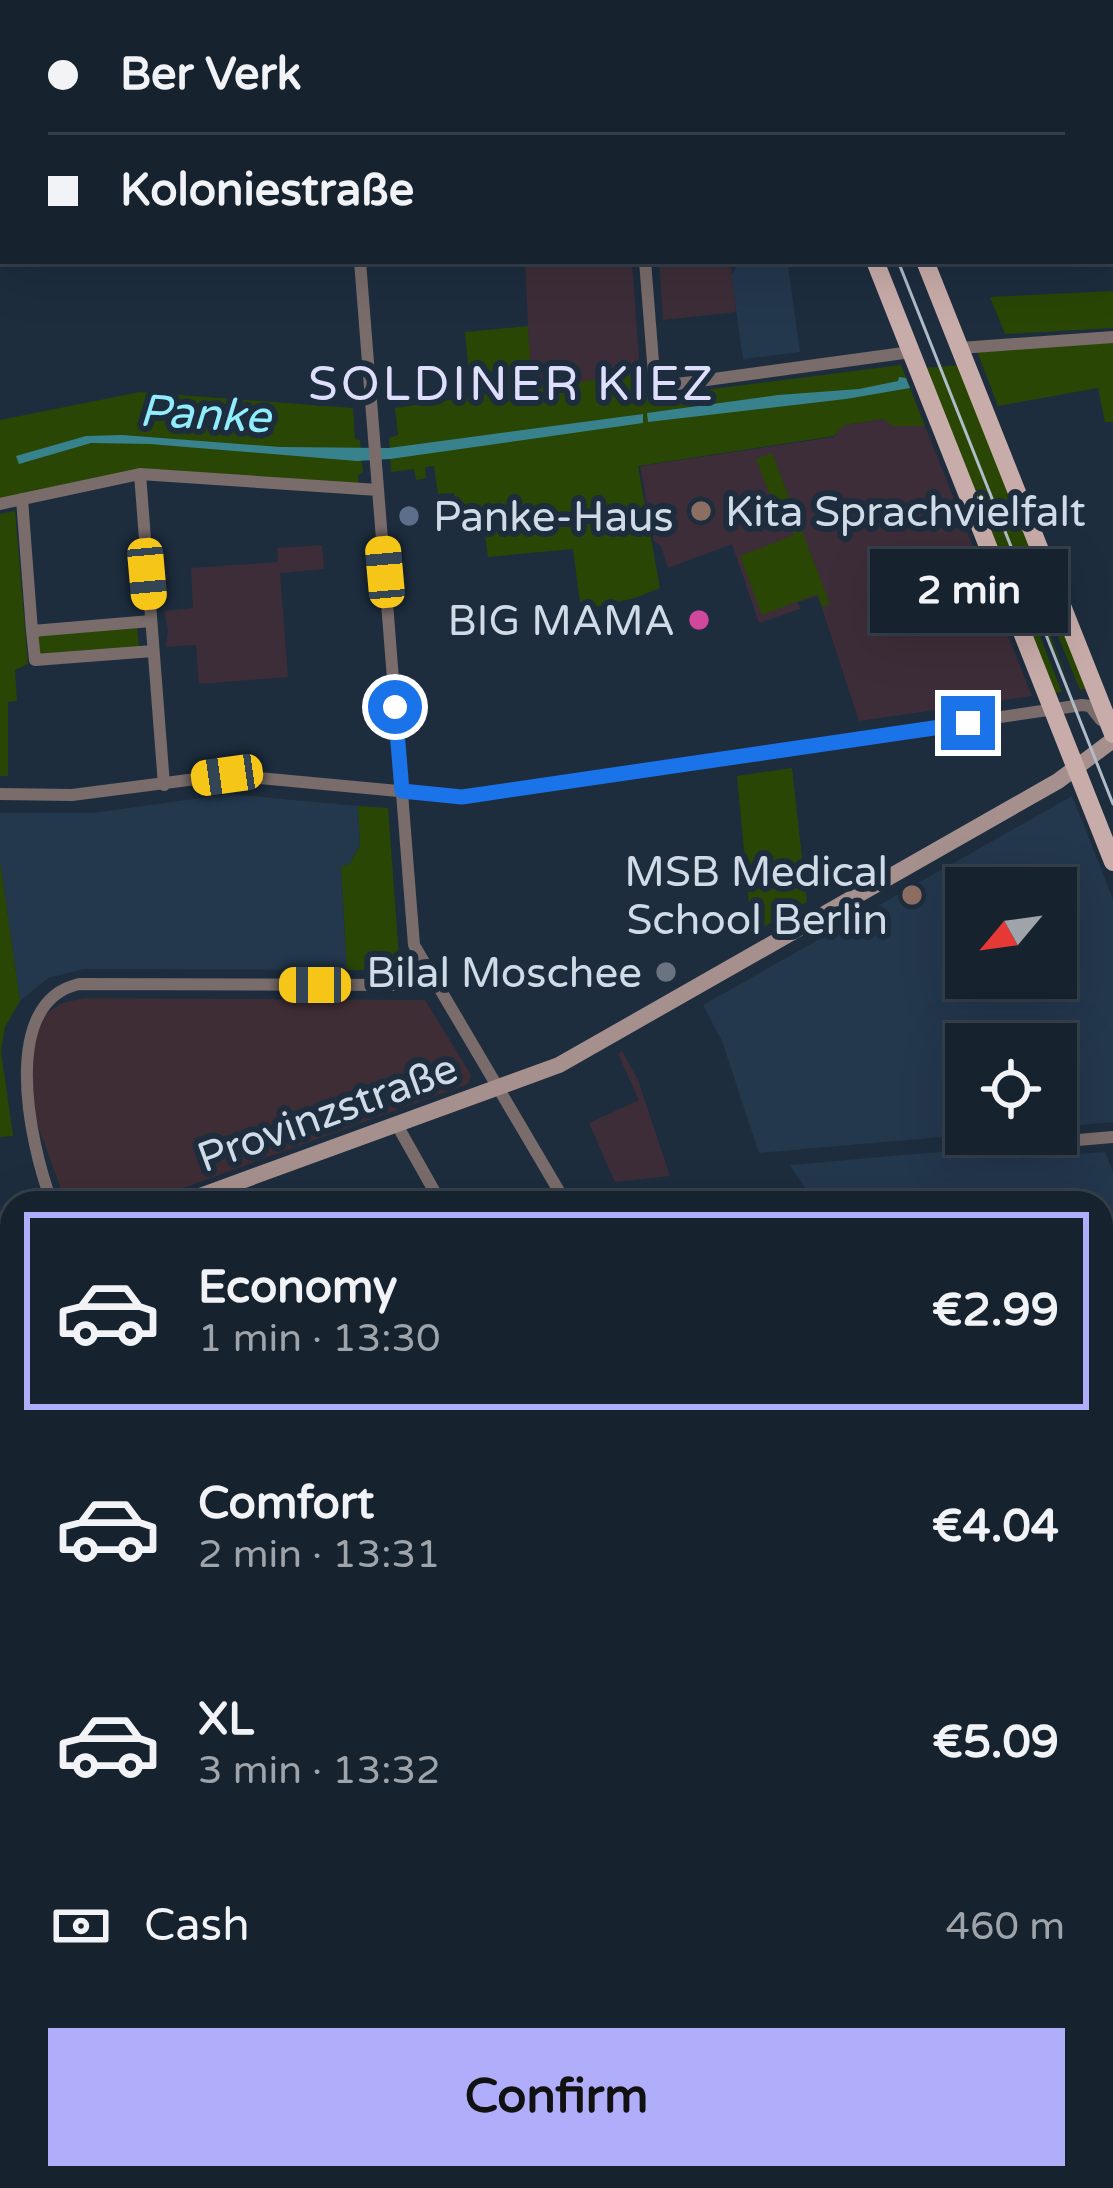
<!DOCTYPE html>
<html lang="en">
<head>
<meta charset="utf-8">
<style>
  :root { --surface:#16222e; --page:#232f3a; --text:#f1f3f6; --muted:#9ea4aa; --line:#353f4a; --accent:#b0aefa }
  body { margin:0; font-family:"Varela Round",sans-serif; background:var(--page); color:var(--text); height:100vh; display:flex; flex-direction:column; font-size:45px; white-space:nowrap }
  * { box-sizing:border-box; margin:0 }
  p { font-size:39px; color:var(--muted) }
  .icon { flex:none; width:66px; height:66px; fill:none; stroke:currentColor; stroke-width:2; stroke-linecap:round; stroke-linejoin:round }
  .map { position:relative; flex:1; overflow:hidden }
  .sheet { position:absolute; left:0px; top:1191px; width:1113px; height:999px; display:flex; flex-direction:column; background:var(--surface); border-radius:36px 36px 0 0; box-shadow:0 12px 48px #0002,0 0 0 3px var(--line) }
  .sheet>* { flex:none }
  .top-card { position:absolute; left:0px; top:0px; width:1113px; height:264px; box-shadow:0 12px 48px #0002,0 0 0 3px var(--line); display:grid; align-content:center; height:264px; padding:0 48px; background:var(--surface) }
  .needle { width:78px; rotate:241deg }
  .fabs { position:absolute; left:945px; top:867px; display:grid; gap:24px }
  .fabs a { display:grid; place-items:center; width:132px; height:132px; border-radius:0px; background:var(--surface); box-shadow:0 12px 48px #0002,0 0 0 3px var(--line); font-size:60px }
  .end { position:absolute; width:54px; height:54px; margin:-27px; border:15px solid #1a73e8; background:#fff; box-shadow:0 0 0 6px #fff }
  .from { border-radius:50% }
  .bubble { position:absolute; height:84px; border-radius:0px; background:var(--surface); box-shadow:0 12px 48px #0002,0 0 0 3px var(--line); font-size:39px; font-weight:700; line-height:84px; text-align:center }
  .car { position:absolute; width:36px; height:72px; margin:-36px -18px; border-radius:15px; box-shadow:0 0 9px 3px #0007; background:linear-gradient(#f5c518 24%,#345 0 40%,#f5c518 0 76%,#345 0 86%,#f5c518 0) }
  .top-card b { display:flex; align-items:center; gap:42px; height:114px; font-size:45px }
  .top-card b+b { border-top:3px solid var(--line) }
  .top-card i { width:30px; height:30px; background:var(--text) }
  ul { padding:21px 0 0; list-style:none }
  li { display:flex; align-items:center; gap:36px; height:198px; margin:0 24px 18px; padding:0 24px; border:6px solid transparent; border-radius:0px }
  li div { flex:1 }
  li b { display:block; font-size:45px }
  li em { font-style:normal; font-weight:700 }
  li.current { border-color:var(--accent) }
  li>.icon { width:108px; height:108px; stroke-width:1.5 }
  .pay { display:flex; align-items:center; gap:30px; height:132px; padding:0 48px; font-size:45px }
  .pay p { margin-inline-start:auto }
  .cta { display:flex; gap:24px; margin-top:auto; padding:24px 48px }
  .cta a { flex:1; height:138px; border-radius:0px; background:var(--accent); color:#111; font-size:48px; font-weight:700; line-height:138px; text-align:center }
  .map>svg:first-child { display:block }
  .built { fill:#23374d; fill-rule:evenodd }
  .industrial { fill:#3f2d35 }
  .education { fill:#3d2d38 }
  .green { fill:#294605 }
  .water { fill:#38828d }
  .lines { fill:none; stroke-linecap:round; stroke-linejoin:round }
  .street { stroke:#796c6a; stroke-width:12 }
  .secondary { stroke:#a6908d; stroke-width:16 }
  .primary { stroke:#c8aca9; stroke-width:18 }
  .tram { stroke:#b1bcc9; stroke-width:3 }
  .route { stroke:#1a73e8; stroke-width:15 }
  .education-dot { fill:#8d6e63; stroke:#1d2d3e; stroke-width:4.5 }
  .service-dot { fill:#5c6f8a; stroke:#1d2d3e; stroke-width:4.5 }
  .hotel-dot { fill:#d1479c; stroke:#1d2d3e; stroke-width:4.5 }
  .worship-dot { fill:#6b7280; stroke:#1d2d3e; stroke-width:4.5 }
  .labels { text-anchor:middle; stroke-width:12; stroke-linejoin:round; paint-order:stroke }
  .poi-label { font-size:42px; fill:#d1dbe7; stroke:#1d2d3e; text-anchor:end }
  .street-label { font-size:42px; fill:#d1dbe7; stroke:#1d2d3e }
  .water-label { font-size:45px; font-style:italic; fill:#8fedfc; stroke:#1d2d3e }
  .quarter-label { font-size:48px; letter-spacing:3px; fill:#dfdffd; stroke:#1d2d3e }
</style>
</head>
<body>
<div class="map">
<svg width="1113" height="2188" viewBox="0 0 1113 2188">
  <rect width="100%" height="100%" fill="#1d2d3e"/>
  <!-- built -->
  <path class="built" d="M740,261h39l9,5 12,86 -57,7 -12,-84z
    M229,794l129,12 2,39 -11,20 -8,1 6,104 -263,-1 -36,9 -28,23 -20,-140v-48h93z
    M1072,796l41,103v223l-57,5v-83h-90v90h10l-217,19 -37,-112 -19,-36zM966,888h90v90h-90z
    M1019,1145l2,14 84,-7 8,20v51l-12,29v-49h-286l-25,-38z"/>
  <!-- industrial -->
  <path class="industrial" d="M85,998l340,2 46,75 -3,9 -326,119h-76l-29,-80 -9,-62 16,-46 18,-12z"/>
  <!-- education -->
  <path class="education" d="M525,261h107l8,113 -109,15z
    M659,261h71l6,51 -73,8z
    M885,419l7,7h33l107,270 -173,25 -41,-125 -20,6 2,7 -41,14 -27,-79 -64,24 -7,-22 -7,-5 -14,-75 194,-29 9,-12z
    M322,545l2,24 -44,4 8,104 -89,7 -3,-39 -30,2 2,-18 -4,-18 29,-3 -2,-40 87,-6 -1,-14z
    M622,1051l16,29 32,96 -55,6 -26,-59 50,-23 -21,-46z"/>
  <!-- green -->
  <path class="green" d="M1113,291v37l-108,6 -15,-37z
    M528,326l4,62 108,-14 2,24 259,-33 24,61h-33l-8,-7 -40,6 -10,11 -196,30 22,122 -25,10 -54,12 -8,-61 -85,8 -4,-29 -25,4 -5,-39 -16,1 -4,-28 -9,1 1,11 -10,2 -2,-11 -23,3 -2,-34 9,-3 -3,-27 94,-14 6,-12 9,-4 -1,-8 -34,4 -4,-42z
    M1113,342v80h-8l-7,-34 -100,18 -21,-55z
    M961,365l128,323 -9,2 -40,-98 -6,3 38,95 -41,-94 -6,3 37,93 -8,1 -130,-325z
    M140,392l213,16 2,31 5,1 3,32 -5,3 1,11 -216,-17 -143,31v-80z
    M772,453l58,151 -8,3 -5,-13 -55,21 -22,-59 54,-21 -2,-7 -8,3 -28,-72z
    M15,511l13,153 -13,6 2,31 -9,1v74h-8v-262z
    M137,628l2,19 -100,8 -2,-19z
    M792,768l15,134 -47,27 -1,-14h-9l-13,-139z
    M358,806l30,2 11,149 -13,13h-39l-6,-104 8,-1 11,-20z
    M0,861l20,140 -15,26 -4,24 12,85 -13,1z
    M12,1856v228l-12,9v-228z"/>
  <!-- water -->
  <path class="water" d="M899,377l7,1 4,10 -64,11 -198,23 -1,-9 131,-18 81,-6 39,-8z
    M643,414v9l-253,36 -33,2 -207,-17 -59,-1 -72,21 -3,-8 70,-20 36,-1 158,12 109,1z"/>
  <g class="lines">
    <!-- street -->
    <path class="street" d="M339,0l1,3
      M542,0v3
      M998,3l1,-3
      M360,261l54,684 152,258
      M645,261l10,126 256,-35
      M960,348l153,-11
      M140,474l24,311
      M22,499l10,132
      M0,504l140,-30 238,16
      M151,621l-119,10 3,29 118,-9
      M0,794l72,1 155,-20 235,22 620,-92 8,1 11,14
      M397,1125l44,78
      M1019,1145l94,-8
      M52,1203c-24,-65 -52,-201 27,-219l319,1 29,-13
      M1101,1496l12,19
      M1101,1818l12,20
      M0,2149l12,-8
      M238,2178l7,10
      M681,2178l6,10"/>
    <!-- secondary -->
    <path class="secondary" d="M1110,62h3
      M1110,83l3,-1
      M0,159h3
      M181,1203l378,-138 499,-284 55,-41
      M0,1269l12,-5
      M1101,1295l12,-29
      M1101,1336l12,-29
      M0,1437l12,16
      M1101,1662l12,4
      M0,1788l12,-9
      M525,2178l6,10
      M731,2188l4,-10
      M747,2188l4,-10"/>
    <!-- primary -->
    <path class="primary" d="M773,0l1,3
      M820,0l1,3
      M875,261l238,601
      M925,261l188,473
      M1101,2086l12,-9
      M1101,2108l12,-8
      M956,2188l14,-10
      M992,2188l14,-10"/>
    <!-- tram -->
    <path class="tram" d="M800,0l1,3
      M898,261l215,543"/>
  </g>
  <g class="lines">
    <!-- route -->
    <path class="route" d="M395,707l7,84 60,6 506,-74"/>
  </g>
  <!-- markers -->
  <g class="education-dot">
    <circle cx="701" cy="511" r="12"/>
    <circle cx="912" cy="895" r="12"/>
  </g>
  <circle class="service-dot" cx="409" cy="516" r="12"/>
  <circle class="hotel-dot" cx="699" cy="620" r="12"/>
  <circle class="worship-dot" cx="666" cy="972" r="12"/>
  <g class="labels">
    <!-- poi labels -->
    <g class="poi-label">
      <text x="725" y="526" text-anchor="start">Kita Sprachvielfalt</text>
      <text x="433" y="531" text-anchor="start">Panke-Haus</text>
      <text x="675" y="635">BIG MAMA</text>
      <text x="888" y="886">MSB Medical<tspan x="888" dy="48">School Berlin</tspan></text>
      <text x="642" y="987">Bilal Moschee</text>
    </g>
    <!-- street labels -->
    <g class="street-label">
      <text transform="translate(327 1112) rotate(-20)" y="15">Provinzstraße</text>
    </g>
    <!-- water labels -->
    <g class="water-label">
      <text transform="translate(205 413) rotate(3)" y="16">Panke</text>
    </g>
    <!-- quarter labels -->
    <g class="quarter-label">
      <text x="512" y="400">SOLDINER KIEZ</text>
    </g>
  </g>
</svg>
<div class="fabs">
<a><svg class="needle" viewBox="-14 -14 28 28"><path d="M0-13l5 13h-10z" fill="#e53935"/><path d="M0 13l5-13h-10z" fill="#9ea4aa"/></svg></a>
<a><svg class="icon" aria-label="locate" viewBox="0 0 24 24"><circle cx="12" cy="12" r="6"/><path d="M12 2v4M12 18v4M2 12h4M18 12h4"/></svg></a>
</div>
<i class="end from" style="left:395px;top:707px"></i>
<i class="end" style="left:968px;top:723px"></i>
<div class="bubble" style="left:870px;top:549px;width:198px">2 min</div>
<i class="car" style="left:385px;top:572px;rotate:355deg"></i>
<i class="car" style="left:147px;top:574px;rotate:175deg"></i>
<i class="car" style="left:227px;top:775px;rotate:262deg"></i>
<i class="car" style="left:315px;top:985px;rotate:270deg"></i>
<div class="top-card">
<b><i class="from"></i>Ber Verk</b>
<b><i></i>Koloniestraße</b>
</div>
<section class="sheet">
<ul>
<li class="current"><svg class="icon" aria-label="car" viewBox="0 0 24 24"><path d="M5 17H2v-5l4-1 3-4h7l3 4 3 1v5h-3M9 17h6M6 11h13"/><circle cx="7" cy="17" r="2"/><circle cx="17" cy="17" r="2"/></svg><div><b>Economy</b><p>1 min · 13:30</p></div><em>€2.99</em></li>
<li><svg class="icon" aria-label="car" viewBox="0 0 24 24"><path d="M5 17H2v-5l4-1 3-4h7l3 4 3 1v5h-3M9 17h6M6 11h13"/><circle cx="7" cy="17" r="2"/><circle cx="17" cy="17" r="2"/></svg><div><b>Comfort</b><p>2 min · 13:31</p></div><em>€4.04</em></li>
<li><svg class="icon" aria-label="car" viewBox="0 0 24 24"><path d="M5 17H2v-5l4-1 3-4h7l3 4 3 1v5h-3M9 17h6M6 11h13"/><circle cx="7" cy="17" r="2"/><circle cx="17" cy="17" r="2"/></svg><div><b>XL</b><p>3 min · 13:32</p></div><em>€5.09</em></li>
</ul>
<div class="pay"><svg class="icon" aria-label="cash" viewBox="0 0 24 24"><path d="M3 7h18v10H3z"/><circle cx="12" cy="12" r="2"/></svg>Cash<p>460 m</p></div>
<div class="cta"><a>Confirm</a></div>
</section>
</div>
</body>
</html>
